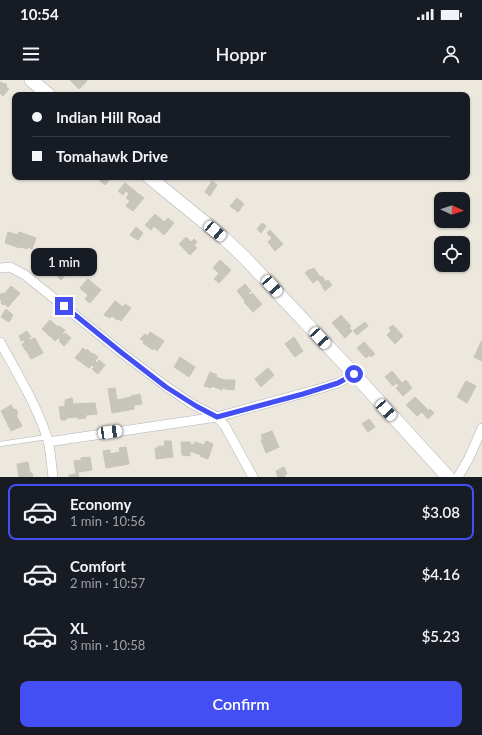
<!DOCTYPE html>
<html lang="en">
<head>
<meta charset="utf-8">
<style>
  :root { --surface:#171b24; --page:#20242c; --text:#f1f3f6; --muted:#9ea1a6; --line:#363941; --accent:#444ff3 }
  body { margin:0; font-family:Lato,sans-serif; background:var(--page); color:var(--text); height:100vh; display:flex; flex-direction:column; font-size:15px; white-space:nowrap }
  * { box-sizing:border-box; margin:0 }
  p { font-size:13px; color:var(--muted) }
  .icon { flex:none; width:22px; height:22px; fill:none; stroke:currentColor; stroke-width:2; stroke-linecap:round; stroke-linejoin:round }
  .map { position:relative; height:397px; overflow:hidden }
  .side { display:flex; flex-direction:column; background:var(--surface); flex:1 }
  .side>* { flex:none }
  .top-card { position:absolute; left:12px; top:12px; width:458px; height:88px; border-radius:8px; box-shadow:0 1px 3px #0004; display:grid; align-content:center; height:88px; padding:0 20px; background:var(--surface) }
  .needle { width:26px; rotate:94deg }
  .tools { position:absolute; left:434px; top:112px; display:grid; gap:8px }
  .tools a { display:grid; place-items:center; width:36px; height:36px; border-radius:8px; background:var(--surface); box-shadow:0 1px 3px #0004; font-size:20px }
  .end { position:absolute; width:18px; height:18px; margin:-9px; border:5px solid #444ff3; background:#fff; box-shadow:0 0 0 2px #fff }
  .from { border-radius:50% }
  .bubble { position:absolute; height:28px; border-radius:8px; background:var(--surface); box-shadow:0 1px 3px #0004; font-size:13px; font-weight:600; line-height:28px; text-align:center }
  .car { position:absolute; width:12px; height:24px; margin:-12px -6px; border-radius:5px; box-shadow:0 0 3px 1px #0007; background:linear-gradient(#fff 24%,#345 0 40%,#fff 0 76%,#345 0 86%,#fff 0) }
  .top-card b { display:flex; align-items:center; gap:14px; height:38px; font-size:15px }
  .top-card b+b { border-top:1px solid var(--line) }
  .top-card i { width:10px; height:10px; background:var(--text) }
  ul { padding:7px 0 0; list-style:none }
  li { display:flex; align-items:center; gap:12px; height:56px; margin:0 8px 6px; padding:0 12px; border:2px solid transparent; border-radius:8px }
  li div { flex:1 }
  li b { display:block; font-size:15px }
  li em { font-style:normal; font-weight:600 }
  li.current { border-color:var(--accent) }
  li>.icon { width:36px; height:36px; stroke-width:1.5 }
  .action { display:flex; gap:8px; margin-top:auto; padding:8px 20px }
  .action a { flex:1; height:46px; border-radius:8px; background:var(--accent); color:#fff; font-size:16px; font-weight:600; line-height:46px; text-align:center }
  .status { display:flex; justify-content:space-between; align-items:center; height:28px; padding:0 20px; background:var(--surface); direction:ltr }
  .status svg { height:11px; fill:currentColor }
  header { display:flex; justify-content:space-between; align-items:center; height:52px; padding:0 20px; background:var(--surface); font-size:18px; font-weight:600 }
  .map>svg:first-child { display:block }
  .building { fill:#c8c6bc; stroke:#c8c4b7 }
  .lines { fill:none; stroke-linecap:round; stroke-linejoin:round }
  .service-casing { stroke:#b1b2be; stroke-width:5.5 }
  .minor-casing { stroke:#b1b2be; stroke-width:10 }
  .secondary-casing { stroke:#b1b2be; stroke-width:14 }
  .service { stroke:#fff; stroke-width:4.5 }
  .minor { stroke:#fff; stroke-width:9 }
  .secondary { stroke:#fff; stroke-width:13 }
  .route { stroke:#444ff3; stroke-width:5 }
</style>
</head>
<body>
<div class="status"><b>10:54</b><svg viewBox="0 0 49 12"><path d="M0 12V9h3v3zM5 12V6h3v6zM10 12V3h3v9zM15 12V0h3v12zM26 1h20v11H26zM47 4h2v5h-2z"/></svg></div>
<header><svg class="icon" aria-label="menu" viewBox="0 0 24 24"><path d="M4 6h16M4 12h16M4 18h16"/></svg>Hoppr<svg class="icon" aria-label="person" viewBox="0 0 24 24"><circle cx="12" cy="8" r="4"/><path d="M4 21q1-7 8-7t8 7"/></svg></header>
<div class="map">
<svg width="482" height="397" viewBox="0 0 482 397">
  <rect width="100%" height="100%" fill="#ece8de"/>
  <!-- building -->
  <path class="building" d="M70,0h16l1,1 -8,8z
    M0,2h1l3,2 1,-1 2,2 -1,2 3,2 -6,7 -3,-3z
    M96,97h16l-7,8z
    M212,101l5,4 -7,11 -5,-4z
    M125,103l19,15 -11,13 -7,-5 4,-5 -4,-3 3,-4 -3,-3 -3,4 -5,-4z
    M237,118l7,6 -6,8 -8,-6z
    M155,134l9,8 4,-4 6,5 -10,12 -10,-9 -3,4 -6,-5z
    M262,143l4,3 -5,7 -4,-4z
    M136,147l7,6 -5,7 -8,-5z
    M270,150l13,14 -8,7 -7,-9 4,-4 -5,-5z
    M8,152l10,3 1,-3 17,6 -4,11 -4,-2 -1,2 -6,-2 -1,1 -15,-5z
    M186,157l5,5 3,-3 3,3 -3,3 3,3 -7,7 -11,-11z
    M59,176l13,11 -11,13 -5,-5 3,-3 -8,-7z
    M220,180l11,10 -12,13 -5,-4 5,-6 -6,-5z
    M314,188l6,9 2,-1 4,6 2,-2 4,5 -7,6 -7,-12 -5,4 -8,-10 5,-4 1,1z
    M88,199l13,11 -11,13 -5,-4 3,-4 -8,-7z
    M245,204l6,7 -3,2 2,2 2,-2 10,11 -9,8 -9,-10 1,-1 -8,-10z
    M11,206l9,7 -12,14 -3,-3 -2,1 -2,-2 1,-2 -2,-2v-4l2,-2 2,1z
    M115,221l8,6 2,-3 6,4 -10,13 -3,-2 -1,1 -5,-4 -2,2 -6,-3z
    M6,229l7,6 -4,7 -8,-5z
    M341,235l10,11 -2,2 3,3 -7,7 -13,-15z
    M50,240l8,7 1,-1 6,4 -3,4 2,1 1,-2 6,5 -7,8 -5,-5 2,-2 -3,-1 -3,3 -13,-12z
    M365,242l3,4 -11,9 -4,-4z
    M393,245l10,11 -8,8 -8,-9 4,-4 -2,-3z
    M27,251l4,6 -3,1 2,2 5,-2 8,15 -12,6 -5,-9h-1l-3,-6 3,-2 -1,-2 -3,1 -2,-5z
    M150,252l14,9 -7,10 -3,-3 -1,2 -10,-7 1,-2 -4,-2 5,-5 3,2z
    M294,257l9,14 -8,6 -10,-13z
    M482,260v21l-8,-4z
    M364,262l11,12 -4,3 -2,-2 -3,3 -9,-10z
    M83,268l3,3 1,-2 5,5 1,-1 5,4 -3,4 2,2 2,-3 6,5 -7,9 -6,-5 2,-2 -2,-2 -3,3 -14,-10z
    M180,277l15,10 -6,10 -15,-10z
    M268,288l6,7 -13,12 -6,-8z
    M392,291l10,12 4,-3 6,8 -9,8 -7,-8 3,-2 -2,-3 -4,3 -8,-9z
    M210,292l7,3 -1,2 9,3h10l-1,10 -9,-1v-1l-2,-1 -1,3 -10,-4 -1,2 -7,-2z
    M466,301l10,5 -9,17 -10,-6z
    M115,308l2,12 14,-3v-1l9,-2 2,10 -8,1v4l-22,4 -4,-24z
    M415,317l14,14 1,-2 4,4 -6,6 -6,-7 -5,4 -11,-11z
    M72,318l1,6 22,-1 2,11 -11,1v3l-8,1v-2l-12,1v2h-5l-2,-13 6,-1v-6z
    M11,325l3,5 2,-1 2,5 -2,1 6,11 -11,5 -10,-20z
    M369,339l6,8 -7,5 -6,-8z
    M272,351l7,16 -13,6 -5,-13 2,-1 -2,-4z
    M164,361h7l2,16 -17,2 -1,-11h4l-1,-2h7z
    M206,361l7,3 -5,15 -8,-3 1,-1 -11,-4v5l-8,-1 -1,-13h9v2l4,1 1,-3 9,3z
    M126,367l3,17 -23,4 -3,-17 7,-1v4l10,-2 -1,-4z
    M90,377l2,13 -14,2 1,5h-10v-2l7,-1 -2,-13 7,-1v-2z
    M28,382l2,11h2l1,4h-14l-2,-13z
    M284,387l3,7 -3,1 1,2h-7l-2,-6z"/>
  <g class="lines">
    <defs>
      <path id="service" d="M0,364l47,-7"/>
      <path id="minor" d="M0,188l10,-1 15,8 97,78 45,34 25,17 25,13 8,9 28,51
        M0,262c17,31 36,62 47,95 4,13 4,27 6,40
        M48,362l169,-25 105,-29 16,-5 16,-9
        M458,397l11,-19 13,-30"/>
      <path id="secondary" d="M31,0l18,15
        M149,97l76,62 20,19 109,116 94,103"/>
    </defs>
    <!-- service casing -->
    <use href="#service" class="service-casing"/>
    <!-- minor casing -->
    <use href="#minor" class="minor-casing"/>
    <!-- secondary casing -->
    <use href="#secondary" class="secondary-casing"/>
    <!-- service -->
    <use href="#service" class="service"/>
    <!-- minor -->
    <use href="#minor" class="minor"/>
    <!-- secondary -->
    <use href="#secondary" class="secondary"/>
  </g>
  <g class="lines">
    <!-- route -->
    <path class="route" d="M64,226l58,47 44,34 30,19 21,11 86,-23 35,-11 16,-9"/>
  </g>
</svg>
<div class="tools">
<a><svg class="needle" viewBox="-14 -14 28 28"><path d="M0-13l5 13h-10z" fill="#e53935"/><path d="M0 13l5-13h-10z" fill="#9ea1a6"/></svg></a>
<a><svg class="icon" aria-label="locate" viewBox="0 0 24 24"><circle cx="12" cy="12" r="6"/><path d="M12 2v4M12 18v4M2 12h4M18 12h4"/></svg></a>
</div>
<i class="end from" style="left:354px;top:294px"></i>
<i class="end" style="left:64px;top:226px"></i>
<div class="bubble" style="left:31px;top:168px;width:66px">1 min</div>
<i class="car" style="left:215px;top:151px;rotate:130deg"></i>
<i class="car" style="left:272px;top:206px;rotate:138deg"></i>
<i class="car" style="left:320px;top:258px;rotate:137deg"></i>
<i class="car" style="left:386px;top:330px;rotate:138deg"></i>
<i class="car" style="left:110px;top:352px;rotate:82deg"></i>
<div class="top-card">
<b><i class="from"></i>Indian Hill Road</b>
<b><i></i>Tomahawk Drive</b>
</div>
</div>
<section class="side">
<ul>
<li class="current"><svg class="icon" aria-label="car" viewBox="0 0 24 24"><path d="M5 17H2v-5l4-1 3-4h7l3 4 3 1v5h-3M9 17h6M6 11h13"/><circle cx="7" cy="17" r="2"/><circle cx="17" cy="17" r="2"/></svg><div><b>Economy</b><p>1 min · 10:56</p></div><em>$3.08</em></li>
<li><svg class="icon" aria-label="car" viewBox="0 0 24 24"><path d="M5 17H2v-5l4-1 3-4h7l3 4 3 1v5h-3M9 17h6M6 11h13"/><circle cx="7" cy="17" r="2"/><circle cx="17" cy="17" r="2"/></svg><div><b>Comfort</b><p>2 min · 10:57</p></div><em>$4.16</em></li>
<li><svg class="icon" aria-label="car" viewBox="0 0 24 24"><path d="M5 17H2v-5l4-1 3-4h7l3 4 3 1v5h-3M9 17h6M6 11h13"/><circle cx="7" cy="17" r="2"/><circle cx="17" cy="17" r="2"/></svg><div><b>XL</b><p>3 min · 10:58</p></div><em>$5.23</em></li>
</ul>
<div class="action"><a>Confirm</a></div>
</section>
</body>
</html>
